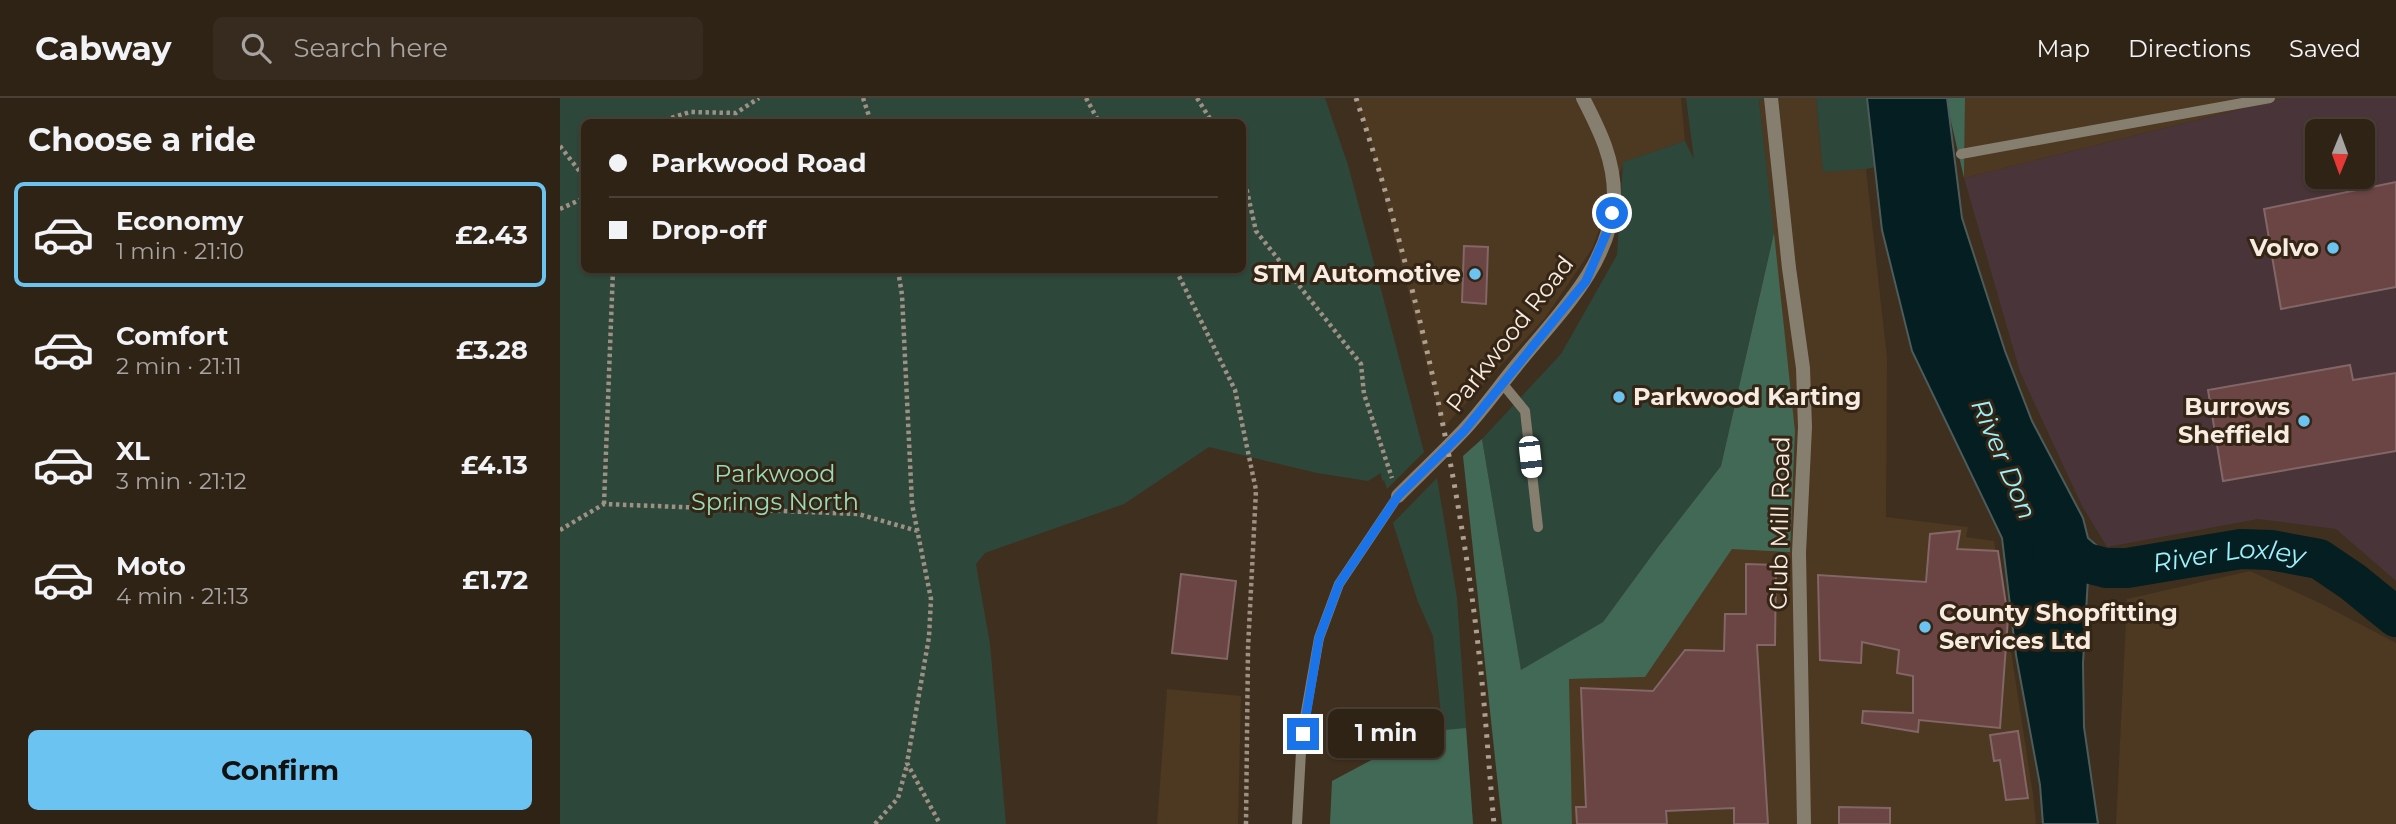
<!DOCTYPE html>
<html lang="en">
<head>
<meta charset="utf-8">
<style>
  :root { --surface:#2f2316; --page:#372b1f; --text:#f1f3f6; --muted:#a7a4a1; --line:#4a4035; --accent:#6bc3f2 }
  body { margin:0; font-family:Montserrat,sans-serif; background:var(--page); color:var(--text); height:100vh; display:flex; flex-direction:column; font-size:26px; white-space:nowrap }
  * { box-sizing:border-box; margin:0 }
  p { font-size:23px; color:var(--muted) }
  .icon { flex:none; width:38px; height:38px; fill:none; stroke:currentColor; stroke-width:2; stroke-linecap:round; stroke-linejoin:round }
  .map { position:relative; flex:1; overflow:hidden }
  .sheet { display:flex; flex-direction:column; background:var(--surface); width:560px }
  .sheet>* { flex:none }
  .banner { position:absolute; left:21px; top:21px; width:665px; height:154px; border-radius:10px; box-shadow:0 2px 5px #0004,0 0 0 2px var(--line); display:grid; align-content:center; height:154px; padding:0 28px; background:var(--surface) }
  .needle { width:46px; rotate:181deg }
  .fabs { position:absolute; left:1745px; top:21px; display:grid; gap:14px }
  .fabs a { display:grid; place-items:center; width:70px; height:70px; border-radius:10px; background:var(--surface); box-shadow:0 2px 5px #0004,0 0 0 2px var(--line); font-size:35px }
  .end { position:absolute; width:32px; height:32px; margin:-16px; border:9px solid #1a73e8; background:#fff; box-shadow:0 0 0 4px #fff }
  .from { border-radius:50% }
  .bubble { position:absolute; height:49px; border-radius:10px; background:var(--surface); box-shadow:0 2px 5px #0004,0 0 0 2px var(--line); font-size:23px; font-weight:700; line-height:49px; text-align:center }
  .car { position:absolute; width:21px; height:42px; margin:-21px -10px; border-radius:9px; box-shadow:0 0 5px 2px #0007; background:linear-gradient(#fff 24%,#345 0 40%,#fff 0 76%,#345 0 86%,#fff 0) }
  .banner b { display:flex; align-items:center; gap:24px; height:66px; font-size:26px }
  .banner b+b { border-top:2px solid var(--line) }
  .banner i { width:18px; height:18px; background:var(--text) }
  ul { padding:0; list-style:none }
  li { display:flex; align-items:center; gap:21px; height:105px; margin:0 14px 10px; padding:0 14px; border:4px solid transparent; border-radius:10px }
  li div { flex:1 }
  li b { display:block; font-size:26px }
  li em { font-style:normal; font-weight:700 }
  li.selected { border-color:var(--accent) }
  li>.icon { width:63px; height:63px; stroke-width:1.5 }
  h2 { padding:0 28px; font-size:32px; line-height:84px }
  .action { display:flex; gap:14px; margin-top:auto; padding:14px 28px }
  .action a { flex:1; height:80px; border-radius:10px; background:var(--accent); color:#111; font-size:28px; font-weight:700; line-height:80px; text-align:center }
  header { display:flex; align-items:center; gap:42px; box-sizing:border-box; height:98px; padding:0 35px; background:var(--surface); border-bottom:2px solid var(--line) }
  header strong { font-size:33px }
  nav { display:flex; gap:38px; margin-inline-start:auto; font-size:24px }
  .search { width:490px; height:63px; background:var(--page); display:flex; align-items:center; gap:18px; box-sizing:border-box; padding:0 24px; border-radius:10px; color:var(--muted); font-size:26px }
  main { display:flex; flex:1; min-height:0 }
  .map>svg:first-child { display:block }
  .commercial { fill:#483439; fill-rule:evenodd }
  .built { fill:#4d3821 }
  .green { fill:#2e473b; fill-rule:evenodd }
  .forest { fill:#426956 }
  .water { fill:#041e21; stroke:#4d5c5b; stroke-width:2 }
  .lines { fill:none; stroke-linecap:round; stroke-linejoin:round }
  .river { stroke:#041e21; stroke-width:40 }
  .building { fill:#6b4444; stroke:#836666; stroke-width:2 }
  .path { stroke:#9e9083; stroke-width:4.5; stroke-dasharray:3.5 3.5; stroke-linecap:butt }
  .lane { stroke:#867f70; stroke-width:10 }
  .street { stroke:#867f70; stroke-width:14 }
  .rail { stroke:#ada093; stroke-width:5; stroke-dasharray:3.5 7; stroke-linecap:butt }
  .route { stroke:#1a73e8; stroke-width:9 }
  .poi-dot { fill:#6bc3f2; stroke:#352514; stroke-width:2.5 }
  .labels { text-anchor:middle; stroke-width:6; stroke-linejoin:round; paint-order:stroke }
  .poi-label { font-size:24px; font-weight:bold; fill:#f7ece2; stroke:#352514; text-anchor:end }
  .street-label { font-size:24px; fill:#f7ece2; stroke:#352514 }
  .park-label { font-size:24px; fill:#98dbba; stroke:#352514 }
  .water-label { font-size:26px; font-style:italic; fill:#9cf1fc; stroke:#352514 }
</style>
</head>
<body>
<header>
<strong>Cabway</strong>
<div class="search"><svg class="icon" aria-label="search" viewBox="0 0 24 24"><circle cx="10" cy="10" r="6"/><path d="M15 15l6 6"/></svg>Search here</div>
<nav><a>Map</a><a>Directions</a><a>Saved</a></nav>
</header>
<main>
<section class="sheet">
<h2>Choose a ride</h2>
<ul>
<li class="selected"><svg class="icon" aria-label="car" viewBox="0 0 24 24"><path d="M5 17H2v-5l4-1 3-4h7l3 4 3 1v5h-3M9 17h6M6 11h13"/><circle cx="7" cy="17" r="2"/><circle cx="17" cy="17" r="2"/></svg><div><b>Economy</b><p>1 min · 21:10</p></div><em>£2.43</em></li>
<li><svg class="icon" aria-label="car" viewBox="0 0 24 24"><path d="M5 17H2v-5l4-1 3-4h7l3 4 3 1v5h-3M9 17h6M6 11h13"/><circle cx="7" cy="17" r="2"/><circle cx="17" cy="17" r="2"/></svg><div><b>Comfort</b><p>2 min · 21:11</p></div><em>£3.28</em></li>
<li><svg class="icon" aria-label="car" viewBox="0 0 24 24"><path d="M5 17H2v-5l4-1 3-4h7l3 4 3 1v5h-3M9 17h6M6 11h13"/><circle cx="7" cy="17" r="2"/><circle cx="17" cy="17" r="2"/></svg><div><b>XL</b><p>3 min · 21:12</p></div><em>£4.13</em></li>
<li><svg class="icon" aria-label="car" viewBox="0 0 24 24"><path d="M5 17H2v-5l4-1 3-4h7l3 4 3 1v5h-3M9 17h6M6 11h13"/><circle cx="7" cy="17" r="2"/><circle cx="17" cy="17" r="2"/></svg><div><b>Moto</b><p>4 min · 21:13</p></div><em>£1.72</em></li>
</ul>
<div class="action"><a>Confirm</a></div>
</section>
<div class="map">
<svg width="1836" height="726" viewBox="0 0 1836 726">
  <rect width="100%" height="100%" fill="#3f2f1e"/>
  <!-- commercial -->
  <path class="commercial" d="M1725,0h111v483l-60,-52 -78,-10 -151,28 -25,-41 -62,-134 -56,-194zM1757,33h45v46h-45z"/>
  <!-- built -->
  <path class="built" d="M795,0h326l4,43 -61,21 -32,87 -47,69 -102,110 -73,-288z
    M1222,0h34l7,73 43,-2 21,189 -1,159 82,10 -2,10 28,4 39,253 3,30h-464l-4,-145 77,-2 87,-128 63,-118 -36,-331z
    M1405,0h320l-321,80z
    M1690,473l74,34 72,38v181h-280l11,-225z
    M607,591l74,7 -3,128h-81z"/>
  <!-- green -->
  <path class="green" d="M0,0h765l23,67 76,287 -37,37 -3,-9 -2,1 -1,-8 -13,8 -51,-8 -108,-26 -85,57 -139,49 -9,11 14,80 16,180h-446zM24,24h658v148h-658z
    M1126,0h96l-23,2 15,133 -53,233 -63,81 -55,75 -82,49 -39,-232 79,-85 56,-99 6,-93 62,-21 9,18z
    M1256,0h51l8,69 -9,2 -43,3z
    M877,380l20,120 16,226 -26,-50 -14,-138 -15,-34 -25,-79z"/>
  <!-- forest -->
  <path class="forest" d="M1387,0h18l-1,80 -17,-74z
    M1214,135l21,198 -5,121 -58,-3 -87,128 -76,2 3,145h-70l-39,-368 19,-17 39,231 82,-48 55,-75 63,-81z
    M906,630l7,96h-143l2,-43 92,-49z"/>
  <!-- water -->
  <path class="water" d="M1307,0h80l15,120 43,133 27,70 51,97 5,20 15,13 3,27h-18l-5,85 1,64 14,97h-55l-3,-39 -24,-130 -14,-117 -90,-187 -30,-121z"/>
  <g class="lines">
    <!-- river -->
    <path class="river" id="s1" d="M1492,456l54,14h21l114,-19 30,1 48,9 34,23 43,35"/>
  </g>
  <!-- building -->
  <path class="building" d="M1836,84v105l-115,22 -17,-100z
    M904,148l24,1 -2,57 -24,-2z
    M1790,267l3,15 43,-7v78l-173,30 -15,-91z
    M1400,433l-3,18 41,2 10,67 -8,110 -81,-8 -1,12 -56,-9 1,-12 50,2v-37l-16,-3 2,-23 -37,-8 -1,21 -41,-3 -2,-85 108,7 4,-48z
    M1186,466l30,1 -1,80h-18l11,179h-34v-16l-68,3 1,13h-90l-1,-17h10l-5,-119 72,3 32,-41 39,1 1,-37h21z
    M621,476l55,7 -9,78 -55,-6z
    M1458,633l10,67 -22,2 -6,-40 -6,1 -4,-26z
    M1279,709l51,1v16h-51z"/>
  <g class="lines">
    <!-- path -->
    <path class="path" d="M303,0l8,24
      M526,0l13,24
      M637,0l15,24
      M98,24l32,-10 46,1 23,-15
      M0,48l24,31
      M682,71l14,62 105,133 3,30 28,84
      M0,111l24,-11
      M338,172l4,25 10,209 19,95 -2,38 -22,126 33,61
      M616,172l59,120 21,100 -8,158 -2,176
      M44,406l9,-234
      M0,432l44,-26 254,10 60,17
      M315,726l23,-26 9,-33"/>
    <!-- lane -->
    <path class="lane" d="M1401,56l309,-56
      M942,285l23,28 13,116
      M737,726l5,-90 17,-96 20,-54 59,-88"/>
    <!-- street -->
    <path class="street" d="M1211,0l18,170 14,100 2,59 -6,126 5,271
      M838,398c21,-21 43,-42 64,-64 19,-20 36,-44 54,-66 40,-50 94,-99 98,-167 1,-38 -14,-68 -31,-101"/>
    <!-- rail -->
    <path class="rail" d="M796,0c63,189 108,396 127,594 4,44 7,88 11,132"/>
  </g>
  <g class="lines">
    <!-- route -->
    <path class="route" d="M743,636l16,-96 20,-54 59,-88 66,-65 122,-150 23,-54 3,-14"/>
  </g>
  <!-- markers -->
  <g class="poi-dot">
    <circle cx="1773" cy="150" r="7"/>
    <circle cx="915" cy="176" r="7"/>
    <circle cx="1059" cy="299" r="7"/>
    <circle cx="1744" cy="323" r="7"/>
    <circle cx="1365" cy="529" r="7"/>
  </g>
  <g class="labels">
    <!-- poi labels -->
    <g class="poi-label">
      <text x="1759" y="158">Volvo</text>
      <text x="901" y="184">STM Automotive</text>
      <text x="1073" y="307" text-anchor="start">Parkwood Karting</text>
      <text x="1730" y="317">Burrows<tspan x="1730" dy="28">Sheffield</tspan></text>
      <text x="1379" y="523" text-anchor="start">County Shopfitting<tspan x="1379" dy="28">Services Ltd</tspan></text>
    </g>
    <!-- street labels -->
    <g class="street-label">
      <text transform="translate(950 236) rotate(-52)" y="8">Parkwood Road</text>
      <text transform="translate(1220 425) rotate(-89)" y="8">Club Mill Road</text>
    </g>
    <!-- park labels -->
    <g class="park-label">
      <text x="215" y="384">Parkwood<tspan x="215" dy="28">Springs North</tspan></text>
    </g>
    <!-- water labels -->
    <g class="water-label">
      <text transform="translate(1444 361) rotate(67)" y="9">River Don</text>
      <text dy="9" stroke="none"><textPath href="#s1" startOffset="180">River Loxley</textPath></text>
    </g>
  </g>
</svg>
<div class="fabs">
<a><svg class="needle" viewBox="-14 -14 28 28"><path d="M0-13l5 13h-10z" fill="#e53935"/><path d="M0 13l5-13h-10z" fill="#a7a4a1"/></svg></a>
</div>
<i class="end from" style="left:1052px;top:115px"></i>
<i class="end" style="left:743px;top:636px"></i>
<div class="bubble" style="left:768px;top:611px;width:116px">1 min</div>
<i class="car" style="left:970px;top:359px;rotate:174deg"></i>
<div class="banner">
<b><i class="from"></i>Parkwood Road</b>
<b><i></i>Drop-off</b>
</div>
</div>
</main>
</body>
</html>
